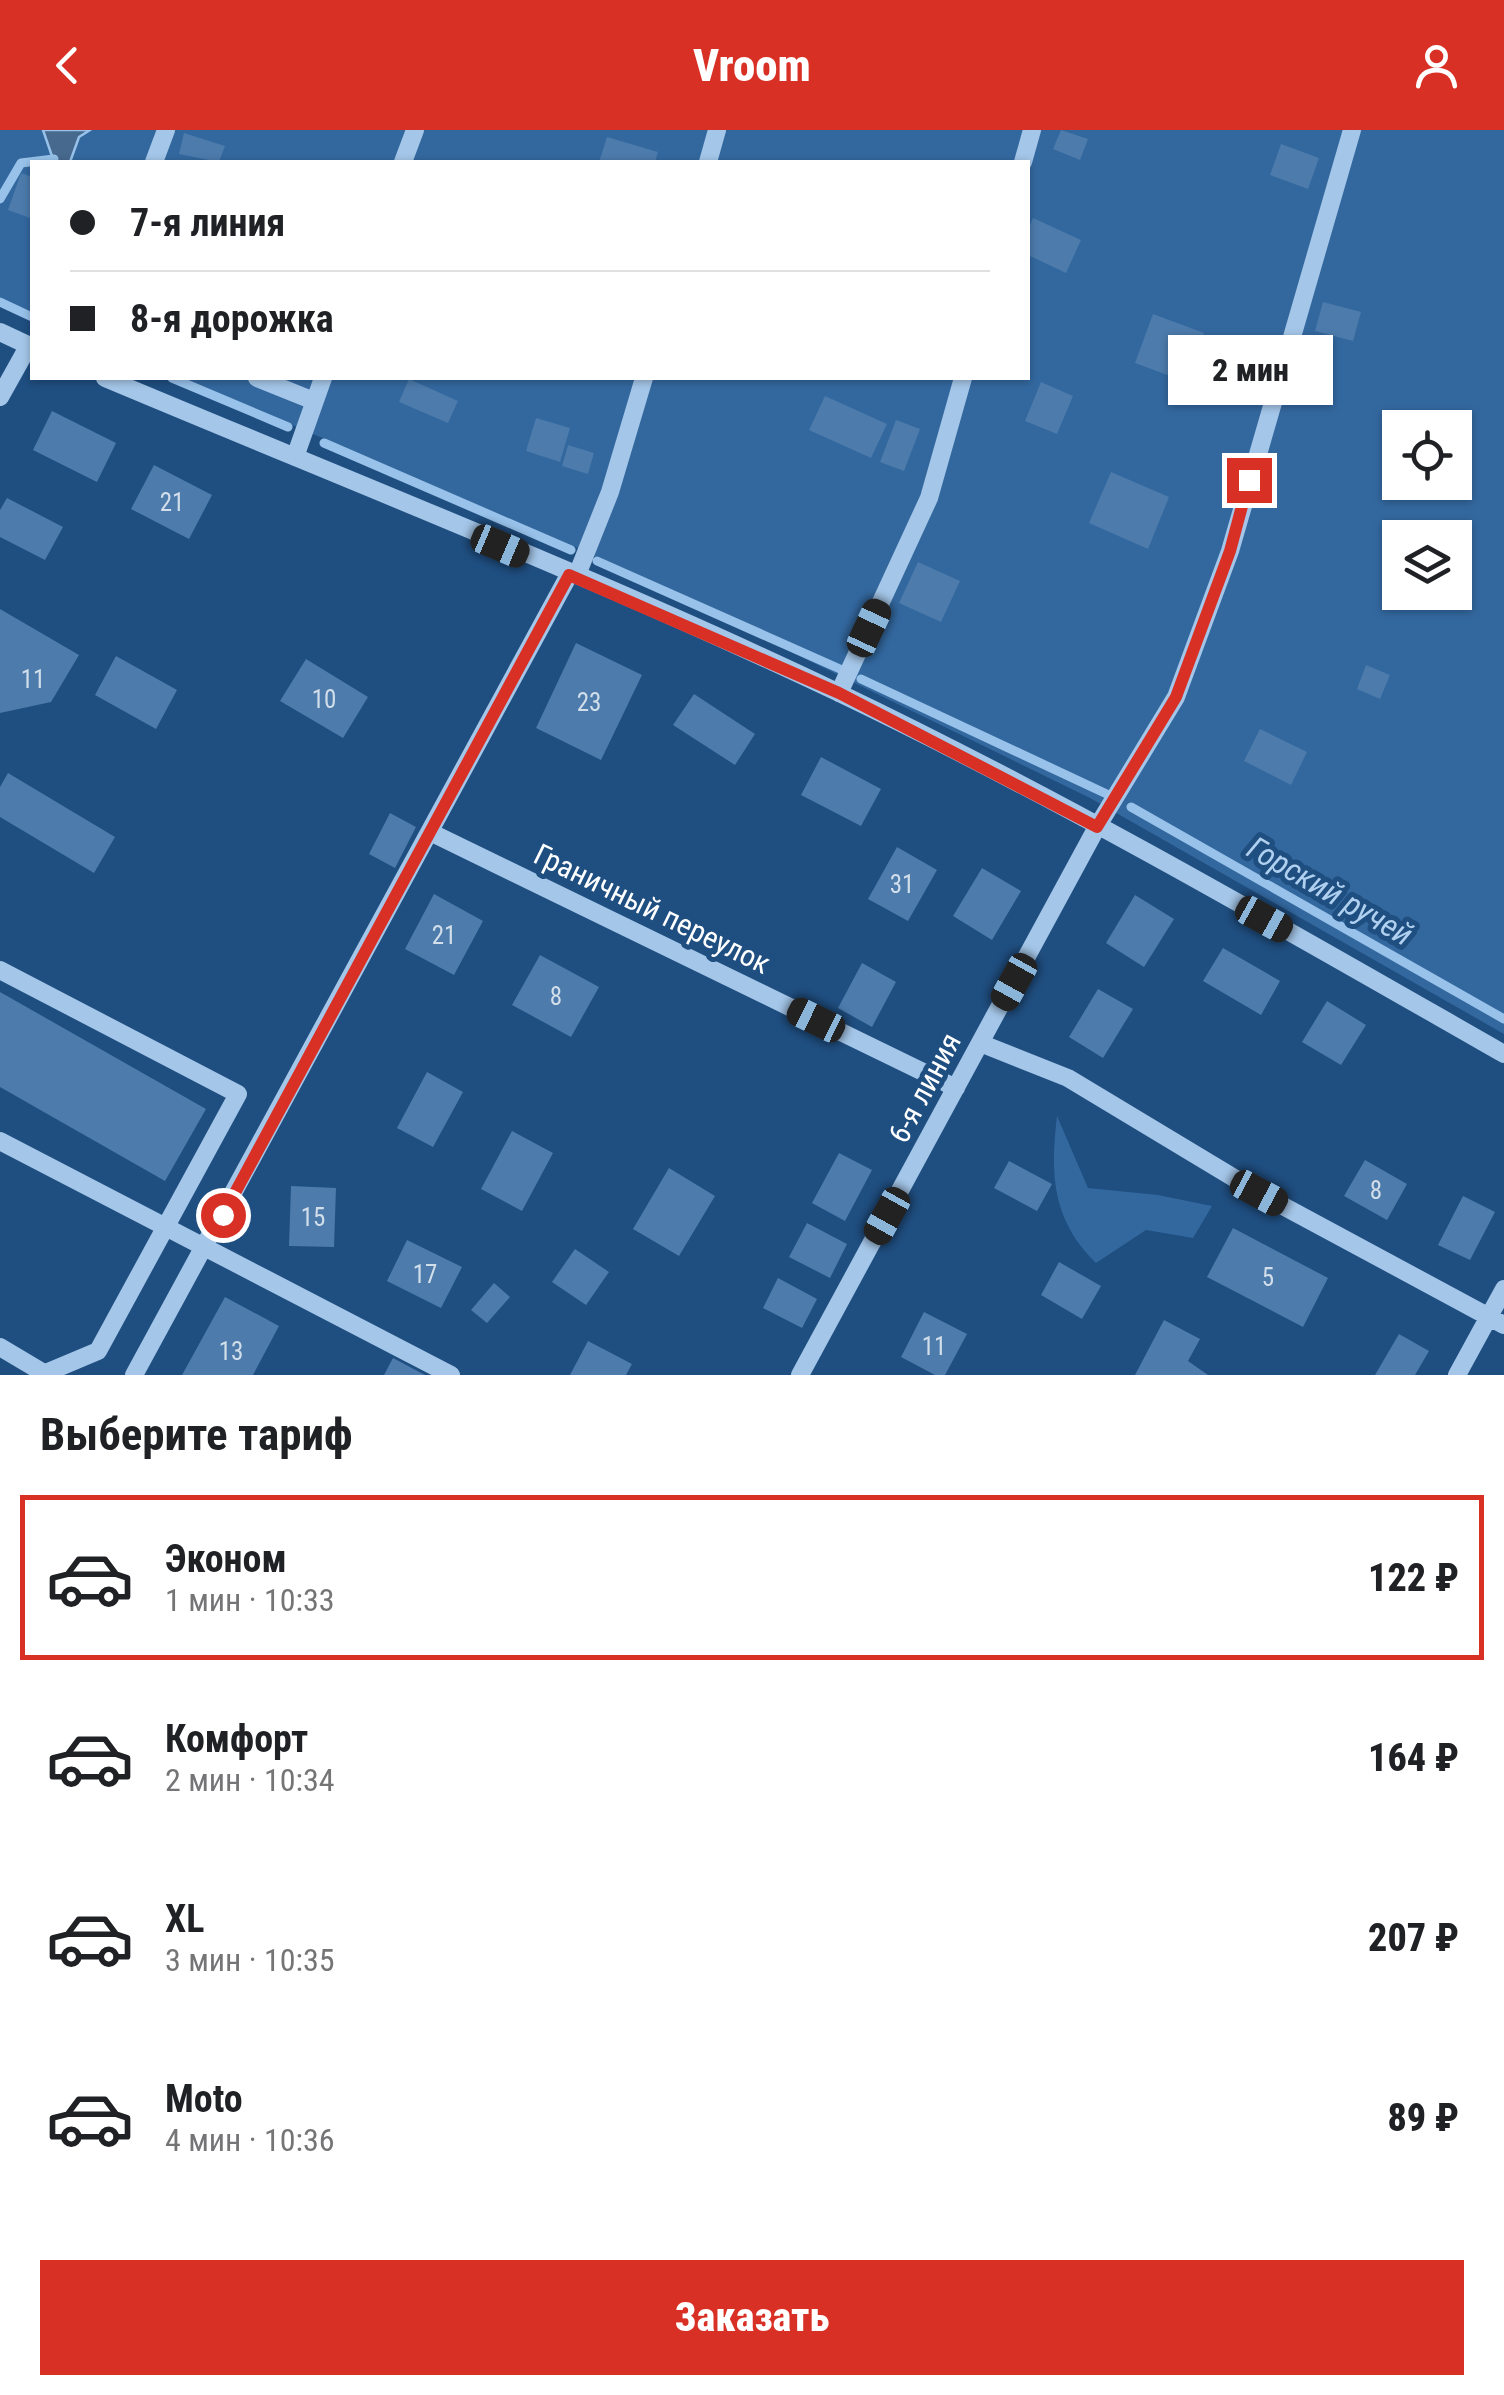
<!DOCTYPE html>
<html lang="ru">
<head>
<meta charset="utf-8">
<style>
  :root { --surface:#fff; --page:#f2f2f2; --text:#202124; --muted:#757577; --line:#e0e0e0; --accent:#d93025 }
  body { margin:0; font-family:"Roboto Condensed",sans-serif; background:var(--page); color:var(--text); height:100vh; display:flex; flex-direction:column; font-size:38px; white-space:nowrap }
  * { box-sizing:border-box; margin:0 }
  p { font-size:32px; color:var(--muted) }
  .icon { flex:none; width:55px; height:55px; fill:none; stroke:currentColor; stroke-width:2; stroke-linecap:round; stroke-linejoin:round }
  .map { position:relative; height:1245px; overflow:hidden }
  .side { display:flex; flex-direction:column; background:var(--surface); flex:1 }
  .side>* { flex:none }
  .banner { position:absolute; left:30px; top:30px; width:1000px; height:220px; border-radius:0px; box-shadow:0 2px 8px #0004; display:grid; align-content:center; height:220px; padding:0 40px; background:var(--surface) }
  .buttons { position:absolute; left:1382px; top:280px; display:grid; gap:20px }
  .buttons a { display:grid; place-items:center; width:90px; height:90px; border-radius:0px; background:var(--surface); box-shadow:0 2px 8px #0004; font-size:50px }
  .end { position:absolute; width:45px; height:45px; margin:-22px; border:12px solid #d93025; background:#fff; box-shadow:0 0 0 5px #fff }
  .from { border-radius:50% }
  .bubble { position:absolute; height:70px; border-radius:0px; background:var(--surface); box-shadow:0 2px 8px #0004; font-size:32px; font-weight:800; line-height:70px; text-align:center }
  .car { position:absolute; width:30px; height:60px; margin:-30px -15px; border-radius:12px; box-shadow:0 0 8px 2px #0007; background:linear-gradient(#222 24%,#8ab4d8 0 40%,#222 0 76%,#8ab4d8 0 86%,#222 0) }
  .banner b { display:flex; align-items:center; gap:35px; height:95px; font-size:38px }
  .banner b+b { border-top:2px solid var(--line) }
  .banner i { width:25px; height:25px; background:var(--text) }
  ul { padding:0; list-style:none }
  li { display:flex; align-items:center; gap:30px; height:165px; margin:0 20px 15px; padding:0 20px; border:5px solid transparent; border-radius:0px }
  li div { flex:1 }
  li b { display:block; font-size:38px }
  li em { font-style:normal; font-weight:800 }
  li.current { border-color:var(--accent) }
  li>.icon { width:90px; height:90px; stroke-width:1.5 }
  h2 { padding:0 40px; font-size:45px; line-height:120px }
  .action { display:flex; gap:20px; margin-top:auto; padding:20px 40px }
  .action a { flex:1; height:115px; border-radius:0px; background:var(--accent); color:#fff; font-size:40px; font-weight:800; line-height:115px; text-align:center }
  header { display:flex; justify-content:space-between; align-items:center; height:130px; padding:0 40px; background:var(--accent); color:#fff; font-size:45px; font-weight:800 }
  .map>svg:first-child { display:block }
  .green { fill:#33689f; fill-rule:evenodd }
  .water { fill:#47698e; stroke:#98c2ea; stroke-width:2.5 }
  .lines { fill:none; stroke-linecap:round; stroke-linejoin:round }
  .stream { stroke:#98c2ea; stroke-width:9 }
  .building { fill:#4c7bac }
  .minor { stroke:#a4c6e8; stroke-width:18 }
  .route { stroke:#d93025; stroke-width:12 }
  .labels { text-anchor:middle; stroke-width:10; stroke-linejoin:round; paint-order:stroke }
  .number-label { font-size:25px; fill:#d2deea }
  .street-label { font-size:30px; fill:#fff; stroke:#1f4e80 }
  .water-label { font-size:32px; font-style:italic; fill:#b0d0f0; stroke:#1f4e80 }
</style>
</head>
<body>
<header><svg class="icon" aria-label="back" viewBox="0 0 24 24"><path d="M15 5l-7 7 7 7"/></svg>Vroom<svg class="icon" aria-label="person" viewBox="0 0 24 24"><circle cx="12" cy="8" r="4"/><path d="M4 21q1-7 8-7t8 7"/></svg></header>
<div class="map">
<svg width="1504" height="1245" viewBox="0 0 1504 1245">
  <rect width="100%" height="100%" fill="#1f4e80"/>
  <!-- green -->
  <path class="green" d="M0,0h1504v904l-414,-236 -510,-249 -397,-171h845v-216h-996v151l-32,-14zM1400,298h55v54h-55zM1400,408h55v54h-55z
    M1057,986l31,72 70,7 54,11 -19,32 -47,-8 -50,33c-44,-43 -46,-88 -39,-147z"/>
  <!-- water -->
  <path class="water" d="M43,0h47l-11,7 -9,25h-16z"/>
  <g class="lines">
    <!-- stream -->
    <path class="stream" d="M0,69l21,-36 33,-4
      M0,172l32,15
      M172,248l116,49
      M324,313l247,107
      M597,431l243,108
      M861,549l250,117
      M1131,677l373,212"/>
  </g>
  <!-- building -->
  <path class="building" d="M1061,0l27,9 -8,21 -27,-11z
    M184,3l41,13 -6,16 -40,-8z
    M607,7l51,15 -3,10h-56z
    M1281,14l38,14 -11,31 -38,-14z
    M21,43l11,4 -2,41 -22,-8z
    M1033,88l48,22 -15,33 -38,-18v-25z
    M1323,172l38,10 -8,29 -38,-10z
    M1153,184l51,19 -18,49 -51,-19z
    M409,249l49,22 -10,22 -49,-21z
    M1041,252l32,14 -16,38 -32,-13z
    M825,266l62,28 -16,34 -62,-28z
    M52,281l64,32 -19,39 -64,-32z
    M536,288l34,10 -10,34 -34,-11z
    M896,290l24,9 -16,42 -24,-9z
    M568,315l26,8 -6,21 -26,-8z
    M154,335l58,30 -23,44 -58,-30z
    M1111,342l58,25 -21,52 -59,-26z
    M7,368l56,29 -18,33 -45,-23v-27z
    M918,432l42,19 -19,41 -42,-19z
    M0,479l79,46 -28,47 -51,11z
    M576,513l66,32 -41,85 -65,-32z
    M116,526l61,34 -21,39 -61,-34z
    M306,529l62,38 -25,41 -63,-37z
    M1366,535l24,10 -10,24 -23,-10z
    M694,564l61,40 -20,31 -62,-40z
    M1260,599l47,23 -16,33 -47,-24z
    M821,627l60,32 -20,37 -60,-31z
    M8,643l107,64 -21,36 -94,-56v-30z
    M390,683l26,14 -21,41 -26,-14z
    M897,717l40,23 -29,51 -40,-22z
    M982,738l39,23 -29,49 -39,-24z
    M434,764l49,27 -29,54 -49,-26z
    M1135,765l39,24 -30,48 -38,-24z
    M1223,818l57,33 -19,34 -58,-34z
    M540,825l59,32 -28,50 -59,-32z
    M862,833l34,19 -24,45 -34,-19z
    M1098,859l35,20 -30,49 -34,-21z
    M0,862l206,117 -41,72 -165,-94z
    M1327,871l39,24 -25,40 -39,-23z
    M427,942l36,20 -30,55 -36,-19z
    M512,1001l41,22 -31,58 -41,-22z
    M839,1023l33,17 -27,51 -33,-18z
    M1365,1030l42,24 -20,36 -43,-24z
    M1009,1031l43,23 -15,27 -43,-23z
    M669,1038l46,28 -36,60 -46,-27z
    M291,1056l45,2 -2,59 -45,-1z
    M1463,1066l32,16 -25,48 -32,-15z
    M807,1093l40,21 -17,34 -41,-21z
    M1233,1098l95,50 -25,49 -96,-50z
    M407,1110l55,27 -21,41 -54,-27z
    M575,1119l34,23 -23,33 -34,-23z
    M1059,1132l42,24 -19,33 -41,-24z
    M778,1148l39,21 -15,29 -39,-20z
    M494,1153l16,14 -23,26 -16,-13z
    M225,1167l54,29 -26,49h-71z
    M924,1182l43,22 -22,41h-10l-34,-18z
    M1164,1190l36,19 -12,22 20,14h-73z
    M1399,1204l30,17 -14,24h-40z
    M588,1211l44,23 -6,11h-56z
    M393,1228l32,17h-41z"/>
  <g class="lines">
    <!-- minor -->
    <path class="minor" d="M154,32l12,-32
      M403,32l12,-32
      M708,32l9,-32
      M1023,32l9,-32
      M0,202l32,15
      M105,248c245,103 493,200 732,314 228,109 448,237 667,362
      M257,248l57,23
      M0,267l29,-52
      M295,327l28,-79
      M577,445l33,-83 34,-114
      M839,563l90,-195 34,-120
      M432,703l524,255
      M0,840l238,124 -140,257 -50,21
      M980,913l88,35 191,115 245,132
      M0,1011l451,234
      M0,1217l47,28
      M134,1245l435,-800
      M800,1245l297,-548 79,-130 54,-146 122,-421
      M1457,1245l47,-86"/>
  </g>
  <g class="lines">
    <!-- route -->
    <path class="route" d="M223,1085l346,-640 270,118 258,134 79,-130 54,-146 19,-71"/>
  </g>
  <g class="labels">
    <!-- number labels -->
    <g class="number-label">
      <text x="172" y="381">21</text>
      <text x="33" y="558">11</text>
      <text x="324" y="578">10</text>
      <text x="589" y="581">23</text>
      <text x="902" y="763">31</text>
      <text x="444" y="814">21</text>
      <text x="556" y="875">8</text>
      <text x="1376" y="1069">8</text>
      <text x="313" y="1096">15</text>
      <text x="425" y="1153">17</text>
      <text x="1268" y="1156">5</text>
      <text x="934" y="1225">11</text>
      <text x="231" y="1230">13</text>
    </g>
    <!-- street labels -->
    <g class="street-label">
      <text transform="translate(652 779) rotate(26)" y="10">Граничный переулок</text>
      <text transform="translate(925 958) rotate(-62)" y="10">6-я линия</text>
    </g>
    <!-- water labels -->
    <g class="water-label">
      <text transform="translate(1330 761) rotate(30)" y="11">Горский ручей</text>
    </g>
  </g>
</svg>
<div class="buttons">
<a><svg class="icon" aria-label="locate" viewBox="0 0 24 24"><circle cx="12" cy="12" r="6"/><path d="M12 2v4M12 18v4M2 12h4M18 12h4"/></svg></a>
<a><svg class="icon" aria-label="layers" viewBox="0 0 24 24"><path d="M12 4l9 5-9 5-9-5zM3 14l9 5 9-5"/></svg></a>
</div>
<i class="end from" style="left:223px;top:1085px"></i>
<i class="end" style="left:1249px;top:350px"></i>
<div class="bubble" style="left:1168px;top:205px;width:165px">2 мин</div>
<i class="car" style="left:500px;top:416px;rotate:113deg"></i>
<i class="car" style="left:869px;top:498px;rotate:25deg"></i>
<i class="car" style="left:1264px;top:789px;rotate:119deg"></i>
<i class="car" style="left:1014px;top:852px;rotate:209deg"></i>
<i class="car" style="left:816px;top:890px;rotate:296deg"></i>
<i class="car" style="left:1259px;top:1063px;rotate:118deg"></i>
<i class="car" style="left:887px;top:1086px;rotate:209deg"></i>
<div class="banner">
<b><i class="from"></i>7-я линия</b>
<b><i></i>8-я дорожка</b>
</div>
</div>
<section class="side">
<h2>Выберите тариф</h2>
<ul>
<li class="current"><svg class="icon" aria-label="car" viewBox="0 0 24 24"><path d="M5 17H2v-5l4-1 3-4h7l3 4 3 1v5h-3M9 17h6M6 11h13"/><circle cx="7" cy="17" r="2"/><circle cx="17" cy="17" r="2"/></svg><div><b>Эконом</b><p>1 мин · 10:33</p></div><em>122 ₽</em></li>
<li><svg class="icon" aria-label="car" viewBox="0 0 24 24"><path d="M5 17H2v-5l4-1 3-4h7l3 4 3 1v5h-3M9 17h6M6 11h13"/><circle cx="7" cy="17" r="2"/><circle cx="17" cy="17" r="2"/></svg><div><b>Комфорт</b><p>2 мин · 10:34</p></div><em>164 ₽</em></li>
<li><svg class="icon" aria-label="car" viewBox="0 0 24 24"><path d="M5 17H2v-5l4-1 3-4h7l3 4 3 1v5h-3M9 17h6M6 11h13"/><circle cx="7" cy="17" r="2"/><circle cx="17" cy="17" r="2"/></svg><div><b>XL</b><p>3 мин · 10:35</p></div><em>207 ₽</em></li>
<li><svg class="icon" aria-label="car" viewBox="0 0 24 24"><path d="M5 17H2v-5l4-1 3-4h7l3 4 3 1v5h-3M9 17h6M6 11h13"/><circle cx="7" cy="17" r="2"/><circle cx="17" cy="17" r="2"/></svg><div><b>Moto</b><p>4 мин · 10:36</p></div><em>89 ₽</em></li>
</ul>
<div class="action"><a>Заказать</a></div>
</section>
</body>
</html>
